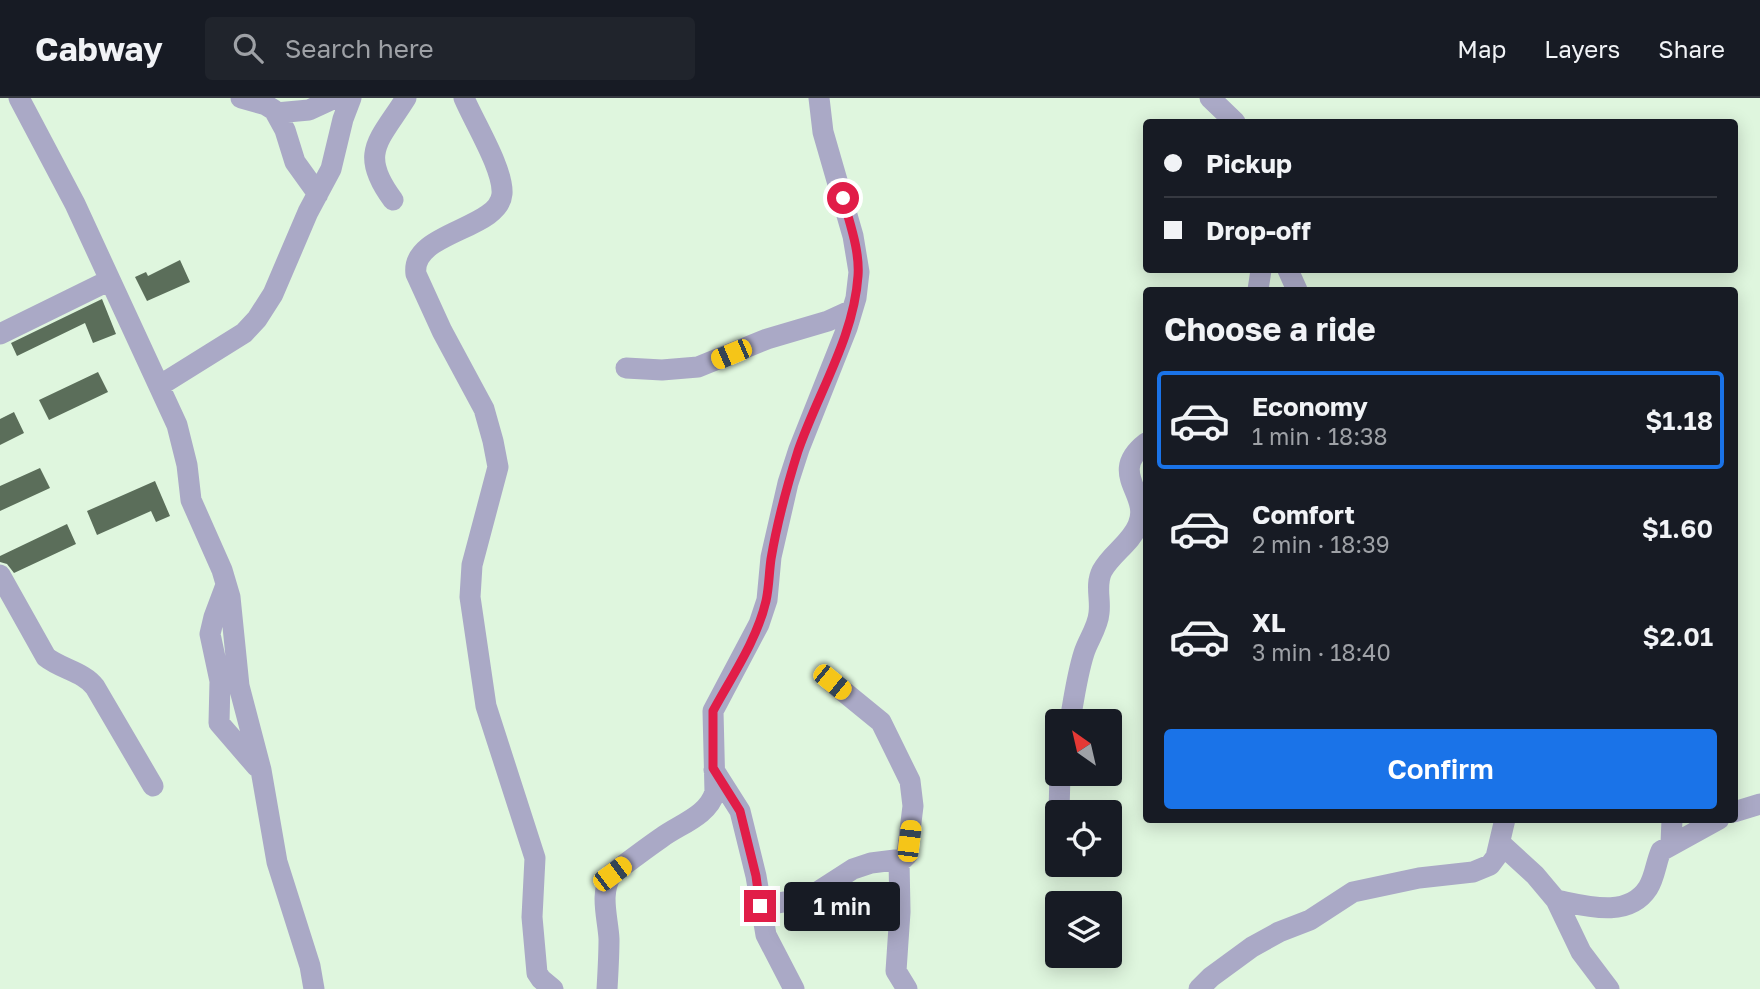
<!DOCTYPE html>
<html lang="en">
<head>
<meta charset="utf-8">
<style>
  :root { --surface:#171b24; --page:#20242c; --text:#f1f3f6; --muted:#9ea1a6; --line:#363941; --accent:#1a73e8 }
  body { margin:0; font-family:"Golos Text",sans-serif; background:var(--page); color:var(--text); height:100vh; display:flex; flex-direction:column; font-size:26px; white-space:nowrap }
  * { box-sizing:border-box; margin:0 }
  p { font-size:23px; color:var(--muted) }
  .icon { flex:none; width:38px; height:38px; fill:none; stroke:currentColor; stroke-width:2; stroke-linecap:round; stroke-linejoin:round }
  .map { position:relative; flex:1; overflow:hidden }
  .drawer { position:absolute; left:1143px; top:189px; width:595px; height:536px; display:flex; flex-direction:column; background:var(--surface); border-radius:7px; box-shadow:0 4px 18px #0003 }
  .drawer>* { flex:none }
  .banner { position:absolute; left:1143px; top:21px; width:595px; height:154px; border-radius:7px; box-shadow:0 4px 18px #0003; display:grid; align-content:center; height:154px; padding:0 21px; background:var(--surface) }
  .needle { width:46px; rotate:326deg }
  .buttons { position:absolute; left:1045px; top:611px; display:grid; gap:14px }
  .buttons a { display:grid; place-items:center; width:77px; height:77px; border-radius:7px; background:var(--surface); box-shadow:0 4px 18px #0003; font-size:35px }
  .end { position:absolute; width:32px; height:32px; margin:-16px; border:9px solid #e11d48; background:#fff; box-shadow:0 0 0 4px #fff }
  .from { border-radius:50% }
  .bubble { position:absolute; height:49px; border-radius:7px; background:var(--surface); box-shadow:0 4px 18px #0003; font-size:23px; font-weight:600; line-height:49px; text-align:center }
  .car { position:absolute; width:21px; height:42px; margin:-21px -10px; border-radius:9px; box-shadow:0 0 5px 2px #0007; background:linear-gradient(#f5c518 24%,#345 0 40%,#f5c518 0 76%,#345 0 86%,#f5c518 0) }
  .banner b { display:flex; align-items:center; gap:24px; height:66px; font-size:26px }
  .banner b+b { border-top:2px solid var(--line) }
  .banner i { width:18px; height:18px; background:var(--text) }
  ul { padding:0; list-style:none }
  li { display:flex; align-items:center; gap:21px; height:98px; margin:0 14px 10px; padding:0 7px; border:4px solid transparent; border-radius:7px }
  li div { flex:1 }
  li b { display:block; font-size:26px }
  li em { font-style:normal; font-weight:600 }
  li.selected { border-color:var(--accent) }
  li>.icon { width:63px; height:63px; stroke-width:1.5 }
  h2 { padding:0 21px; font-size:32px; line-height:84px }
  .button { display:flex; gap:14px; margin-top:auto; padding:14px 21px }
  .button a { flex:1; height:80px; border-radius:7px; background:var(--accent); color:#fff; font-size:28px; font-weight:600; line-height:80px; text-align:center }
  header { display:flex; align-items:center; gap:42px; box-sizing:border-box; height:98px; padding:0 35px; background:var(--surface); border-bottom:2px solid var(--line) }
  header strong { font-size:33px }
  nav { display:flex; gap:38px; margin-inline-start:auto; font-size:24px }
  .search { width:490px; height:63px; background:var(--page); display:flex; align-items:center; gap:18px; box-sizing:border-box; padding:0 24px; border-radius:7px; color:var(--muted); font-size:26px }
  .map>svg:first-child { display:block }
  .building { fill:#5b6e5a }
  .lines { fill:none; stroke-linecap:round; stroke-linejoin:round }
  .minor { stroke:#aaa9c6; stroke-width:21 }
  .route { stroke:#e11d48; stroke-width:9 }
</style>
</head>
<body>
<header>
<strong>Cabway</strong>
<div class="search"><svg class="icon" aria-label="search" viewBox="0 0 24 24"><circle cx="10" cy="10" r="6"/><path d="M15 15l6 6"/></svg>Search here</div>
<nav><a>Map</a><a>Layers</a><a>Share</a></nav>
</header>
<div class="map">
<svg width="1760" height="891" viewBox="0 0 1760 891">
  <rect width="100%" height="100%" fill="#dff6de"/>
  <!-- building -->
  <path class="building" d="M180,162l10,22 -43,19 -12,-24 11,-5 2,4z
    M102,201l14,35 -23,9 -8,-20 -68,33 -6,-13z
    M98,274l10,20 -59,28 -10,-20z
    M14,314l10,21 -24,12v-26z
    M40,370l10,20 -50,23v-25z
    M155,383l15,35 -14,6 -5,-11 -54,24 -10,-24z
    M67,426l9,20 -62,29 -7,-9 -7,-2v-6z"/>
  <g class="lines">
    <!-- minor -->
    <path class="minor" d="M19,0l56,106 102,221 10,40 4,35 31,70 8,27 9,89 22,84 16,92 33,104 4,23
      M241,0l25,7 8,5 11,20 10,32 23,32
      M464,0c10,24 40,72 38,96 -3,36 -92,38 -86,80l26,57 42,78 9,32 5,26 -26,98 -2,32 16,109 49,152 -3,59 5,56 4,6 12,10
      M1210,0l25,24
      M276,15l33,-3 26,-12
      M393,102c-35,-47 -14,-59 13,-102
      M1288,172l9,20
      M1258,192l3,-20
      M0,236l110,-54
      M626,270l36,2 36,-3 69,-28 61,-18 24,-11
      M159,288l85,-53 13,-14 16,-25 35,-82 23,-43 12,-50 8,-21
      M0,477l46,82c15,12 38,15 49,30l58,99
      M226,487l-12,32 -4,17 10,47 -1,42 38,44
      M1070,623c4,-23 7,-46 14,-68 4,-13 14,-26 15,-40 2,-14 -4,-28 3,-42 9,-17 29,-28 36,-46 14,-31 -32,-51 8,-82
      M714,672l26,41 16,65 10,59 28,54
      M1059,714l1,-38
      M1734,714l26,-8
      M1500,745l35,32 21,25 25,52 28,37
      M1671,746l1,-25
      M899,762l1,52 -4,59 11,18
      M1556,802c30,6 72,19 92,-12 7,-11 8,-26 13,-37l58,-32
      M760,808l48,-8 45,-29 18,-6 32,-4 4,-4 6,-49 -3,-25 -29,-59 -49,-40
      M607,891c1,-17 2,-33 2,-50 -1,-21 -10,-46 3,-65 16,-12 33,-25 49,-36 19,-14 47,-22 54,-46l-2,-81 46,-87 8,-24 4,-43 17,-74 11,-34 48,-121 9,-30 3,-26 -6,-36 -30,-104 -4,-34
      M1199,891l12,-12 41,-30 27,-15 31,-12 43,-28 66,-14 54,-6 17,-7 6,-8 9,-38"/>
  </g>
  <g class="lines">
    <!-- route -->
    <path class="route" d="M760,808l-4,-30 -16,-65 -27,-43v-57c19,-35 44,-71 53,-110 3,-13 3,-28 5,-42 6,-36 16,-73 27,-108 20,-58 56,-114 60,-175 2,-26 -9,-54 -15,-78"/>
  </g>
</svg>
<div class="buttons">
<a><svg class="needle" viewBox="-14 -14 28 28"><path d="M0-13l5 13h-10z" fill="#e53935"/><path d="M0 13l5-13h-10z" fill="#9ea1a6"/></svg></a>
<a><svg class="icon" aria-label="locate" viewBox="0 0 24 24"><circle cx="12" cy="12" r="6"/><path d="M12 2v4M12 18v4M2 12h4M18 12h4"/></svg></a>
<a><svg class="icon" aria-label="layers" viewBox="0 0 24 24"><path d="M12 4l9 5-9 5-9-5zM3 14l9 5 9-5"/></svg></a>
</div>
<i class="end from" style="left:843px;top:100px"></i>
<i class="end" style="left:760px;top:808px"></i>
<div class="bubble" style="left:784px;top:784px;width:116px">1 min</div>
<i class="car" style="left:731px;top:256px;rotate:247deg"></i>
<i class="car" style="left:832px;top:584px;rotate:129deg"></i>
<i class="car" style="left:909px;top:743px;rotate:7deg"></i>
<i class="car" style="left:612px;top:776px;rotate:53deg"></i>
<div class="banner">
<b><i class="from"></i>Pickup</b>
<b><i></i>Drop-off</b>
</div>
<section class="drawer">
<h2>Choose a ride</h2>
<ul>
<li class="selected"><svg class="icon" aria-label="car" viewBox="0 0 24 24"><path d="M5 17H2v-5l4-1 3-4h7l3 4 3 1v5h-3M9 17h6M6 11h13"/><circle cx="7" cy="17" r="2"/><circle cx="17" cy="17" r="2"/></svg><div><b>Economy</b><p>1 min · 18:38</p></div><em>$1.18</em></li>
<li><svg class="icon" aria-label="car" viewBox="0 0 24 24"><path d="M5 17H2v-5l4-1 3-4h7l3 4 3 1v5h-3M9 17h6M6 11h13"/><circle cx="7" cy="17" r="2"/><circle cx="17" cy="17" r="2"/></svg><div><b>Comfort</b><p>2 min · 18:39</p></div><em>$1.60</em></li>
<li><svg class="icon" aria-label="car" viewBox="0 0 24 24"><path d="M5 17H2v-5l4-1 3-4h7l3 4 3 1v5h-3M9 17h6M6 11h13"/><circle cx="7" cy="17" r="2"/><circle cx="17" cy="17" r="2"/></svg><div><b>XL</b><p>3 min · 18:40</p></div><em>$2.01</em></li>
</ul>
<div class="button"><a>Confirm</a></div>
</section>
</div>
</body>
</html>
